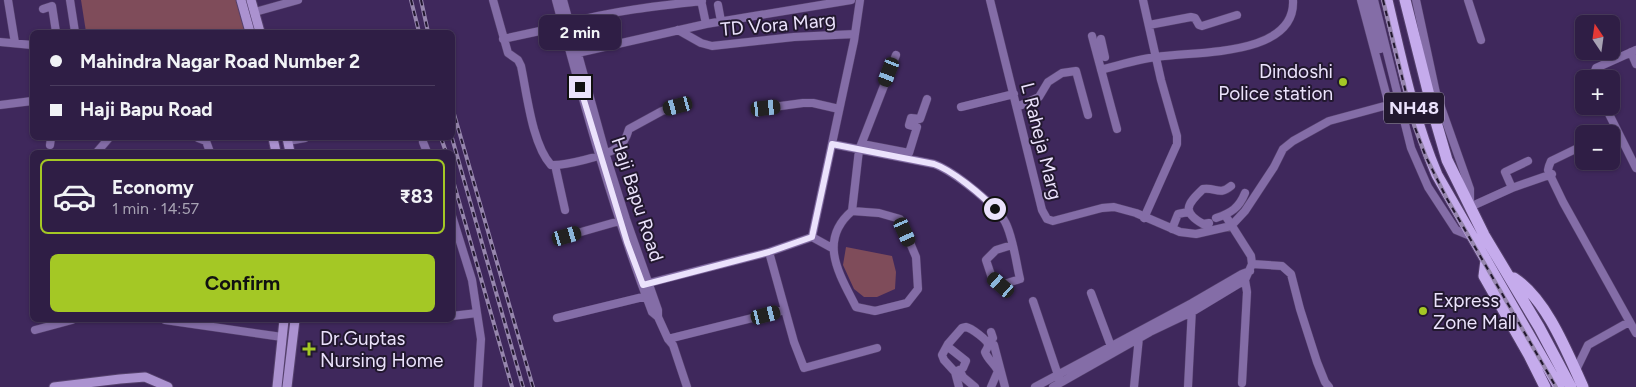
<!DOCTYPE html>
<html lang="en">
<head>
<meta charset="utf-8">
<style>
  :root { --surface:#2f1e45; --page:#3b2b50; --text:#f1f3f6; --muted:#a7a2b3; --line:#4a3c5e; --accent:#a4c825 }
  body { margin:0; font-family:Figtree,sans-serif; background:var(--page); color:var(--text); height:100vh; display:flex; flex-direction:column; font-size:19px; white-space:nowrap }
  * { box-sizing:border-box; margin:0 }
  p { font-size:16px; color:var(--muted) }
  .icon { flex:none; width:28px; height:28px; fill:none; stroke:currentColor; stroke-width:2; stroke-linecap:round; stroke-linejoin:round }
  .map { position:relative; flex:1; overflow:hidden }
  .drawer { position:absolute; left:30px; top:150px; width:425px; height:172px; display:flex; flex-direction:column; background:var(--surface); border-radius:8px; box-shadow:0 1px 4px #0004,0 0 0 1px var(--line) }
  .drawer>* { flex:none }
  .guide { position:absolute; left:30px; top:30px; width:425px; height:110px; border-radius:8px; box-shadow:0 1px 4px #0004,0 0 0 1px var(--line); display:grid; align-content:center; height:110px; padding:0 20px; background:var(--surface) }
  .needle { width:32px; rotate:347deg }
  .buttons { position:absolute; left:1575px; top:15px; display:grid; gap:10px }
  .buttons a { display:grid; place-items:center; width:45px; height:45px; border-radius:8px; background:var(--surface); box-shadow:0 1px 4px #0004,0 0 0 1px var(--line); font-size:25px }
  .end { position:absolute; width:22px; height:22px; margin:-11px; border:6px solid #ebe2fc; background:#111; box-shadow:0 0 0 2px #111 }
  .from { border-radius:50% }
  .bubble { position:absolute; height:35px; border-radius:8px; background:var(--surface); box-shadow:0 1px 4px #0004,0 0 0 1px var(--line); font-size:16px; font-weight:700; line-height:35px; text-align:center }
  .car { position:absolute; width:15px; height:30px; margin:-15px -8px; border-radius:6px; box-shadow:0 0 4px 1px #0007; background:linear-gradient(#222 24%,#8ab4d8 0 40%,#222 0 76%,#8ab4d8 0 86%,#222 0) }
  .guide b { display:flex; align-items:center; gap:18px; height:48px; font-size:19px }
  .guide b+b { border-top:1px solid var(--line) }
  .guide i { width:12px; height:12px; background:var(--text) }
  ul { padding:9px 0 0; list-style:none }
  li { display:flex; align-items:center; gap:15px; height:75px; margin:0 10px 8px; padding:0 10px; border:2px solid transparent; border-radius:8px }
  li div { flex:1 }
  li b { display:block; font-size:19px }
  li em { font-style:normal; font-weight:700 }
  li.current { border-color:var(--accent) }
  li>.icon { width:45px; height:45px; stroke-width:1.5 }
  .cta { display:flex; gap:10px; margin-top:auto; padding:10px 20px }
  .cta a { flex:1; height:58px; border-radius:8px; background:var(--accent); color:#111; font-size:20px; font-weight:700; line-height:58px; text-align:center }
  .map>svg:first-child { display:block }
  .green { fill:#7f4c5a }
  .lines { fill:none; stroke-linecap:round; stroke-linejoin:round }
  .minor-casing { stroke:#55416d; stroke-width:9 }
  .major-casing { stroke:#55416d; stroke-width:11 }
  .highway-casing { stroke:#55416d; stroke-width:13 }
  .minor { stroke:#846da7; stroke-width:8 }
  .major { stroke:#ab92d0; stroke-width:9 }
  .highway { stroke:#c5abec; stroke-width:11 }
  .rail-casing { stroke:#9686ad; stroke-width:4 }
  .rail { stroke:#22182f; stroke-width:2; stroke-dasharray:5.5; stroke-linecap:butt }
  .route { stroke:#ebe2fc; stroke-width:6 }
  .poi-dot { fill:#a4c825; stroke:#22182f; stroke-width:2 }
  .labels { text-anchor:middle; stroke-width:4; stroke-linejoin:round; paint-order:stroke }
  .shield { fill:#22182f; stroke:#afa5be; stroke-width:1 }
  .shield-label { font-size:18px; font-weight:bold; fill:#ebe2fc }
  .street-label { font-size:19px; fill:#ebe2fc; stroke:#22182f }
  .poi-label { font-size:19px; fill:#ebe2fc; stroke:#22182f; text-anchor:start }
</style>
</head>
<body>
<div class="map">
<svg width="1636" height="387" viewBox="0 0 1636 387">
  <rect width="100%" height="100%" fill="#3f285c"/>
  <!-- green -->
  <path class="green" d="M81,0h159l9,29 -38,3h-125z
    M846,247l46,9 4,16 -1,17 -18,8h-13l-10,-8 -11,-24z"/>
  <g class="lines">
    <defs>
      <path id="minor" d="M8,0l7,43
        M70,0l5,32
        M493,0l15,53 10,7 3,6c6,28 11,78 30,99 13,1 54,-9 66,-17 7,-4 10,-12 12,-19l33,-18 16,-5
        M556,0c28,105 57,210 96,312l6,5v-7l-32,-91 -19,-60 -44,-159
        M701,0l5,24
        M990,0l52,210 5,9 6,2 49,-13 12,-1 22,6 44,19 16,2 35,-8
        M1143,0l18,80 16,56v8l-33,74
        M1361,0l28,105
        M1368,0l12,49
        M1374,0l37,148 17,39 28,43 17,7
        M1416,0l20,93 34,96v14
        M1468,0l13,40
        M718,5l3,16
        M43,9l9,-3 4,26
        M255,12l43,-12
        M568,23c44,-12 88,-17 134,-22
        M1149,25l42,-8 4,1 4,7 3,1 35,-11
        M678,30l23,13 11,3 82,-9 61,-3
        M1092,36l25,93
        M503,39l60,-13
        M1101,39l4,18
        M0,42l32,3
        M1631,52l5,12
        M573,54l133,-30 145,-24
        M1101,70c18,-5 37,-11 56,-13 38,-6 139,0 136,-57
        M1592,79l4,-11 40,-18
        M0,105l32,-4
        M1605,106l31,62
        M961,107l53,-13
        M1017,107l22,-10 9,-15 14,-9 14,-2 12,44
        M766,108l37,-5h10l26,6
        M1605,134l11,-6
        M198,138l8,3 4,11
        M288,141l17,-3
        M423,142l4,10
        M832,144l102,20c19,7 66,43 73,62 7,17 9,36 13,53l-19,6 -9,-7 -6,-18 10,-10 16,-5
        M862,144l47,9 8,-26 -8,-2 2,-7 9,1 7,-20
        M50,145l1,-7
        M97,152l12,-14
        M1528,161l-23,11 7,16 40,-14
        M555,165l10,45
        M1549,166l-1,4 2,5 13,27 73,131
        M1549,166l2,-5 33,-16
        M1470,207l42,-19
        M852,211l27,2 21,6 16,38 2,32 -11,14 -32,8 -19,-4c-16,-32 -39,-66 -4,-96z
        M852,211l7,-61 37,-95
        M452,216l20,64 5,33 4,26 -3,48
        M1216,218c15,-5 23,-10 29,-25
        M1209,223l-6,1c-21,-12 -17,-19 0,-35 13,-2 16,7 28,-3
        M1231,226l14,-15 29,-44 9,-18 10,-8 36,-20 70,-19
        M1172,229l6,-15 10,-2
        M567,236l56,-16
        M812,237l20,11
        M769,252l25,90 10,26 73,-20
        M1252,264l30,2 9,8 9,35 17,53 8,20 4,5
        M645,284l124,-32 43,-15 42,-196 6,-41
        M1091,293l21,56
        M1033,301l26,77
        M452,316l25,-3
        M658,317l10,22 5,6 14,42
        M557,318l90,-22
        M165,320l117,17
        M35,330l37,-10
        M668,339l117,-29
        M987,342l6,-4 -2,-6
        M994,345l11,42
        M947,346l19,15 -3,7 -8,4
        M1576,370l12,-25 41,-23
        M961,373l2,4 12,10
        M1242,383l5,-91 -2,-12 -2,-4
        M959,387l-4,-15 -11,-12 -2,-5 6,-11 14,-16 4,-1c5,1 22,13 22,18 0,3 -2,5 -3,7 3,8 9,11 13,19l-7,16
        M1035,387l157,-84 50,-29 8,-3
        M1053,387l97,-55 42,-20 53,-32 7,-16 -1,-8 -26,-41
        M1134,387l5,-50
        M1188,387l4,-79"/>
      <path id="major" d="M241,0l9,32
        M251,0l9,32
        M273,138l3,14
        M287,138l3,14
        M54,387l66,-8 25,-2 23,10
        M277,387l7,-67
        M287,387l8,-67"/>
      <path id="highway" d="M1387,0c14,59 26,119 50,175l122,212
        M1405,0l29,115 13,45 37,75 55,92 32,60
        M1486,260l-2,16 45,79 16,32
        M1514,278c33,22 53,74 69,109"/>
    </defs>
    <!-- minor casing -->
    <use href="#minor" class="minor-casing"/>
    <!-- major casing -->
    <use href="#major" class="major-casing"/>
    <!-- highway casing -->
    <use href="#highway" class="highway-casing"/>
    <!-- minor -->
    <use href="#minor" class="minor"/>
    <!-- major -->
    <use href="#major" class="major"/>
    <!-- highway -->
    <use href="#highway" class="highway"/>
    <defs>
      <path id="rail" d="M411,0l8,32
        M421,0l7,32
        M1383,0l31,125 12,32 20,40 110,190
        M452,107l81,280
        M441,138l5,14
        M452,138l71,249
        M452,177l60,210"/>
    </defs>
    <!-- rail casing -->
    <use href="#rail" class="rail-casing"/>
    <!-- rail -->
    <use href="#rail" class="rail"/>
  </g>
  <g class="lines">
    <!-- route -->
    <path class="route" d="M580,87l47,155 16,43 126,-33 43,-15 20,-93 102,20c18,6 48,31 61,45"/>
  </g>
  <!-- markers -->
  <g class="poi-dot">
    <circle cx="1343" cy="82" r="5"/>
    <circle cx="1423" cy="311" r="5"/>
    <path d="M306.5 341.5h5v5h5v5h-5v5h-5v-5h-5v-5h5z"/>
  </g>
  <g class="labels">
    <!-- shield labels -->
    <rect class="shield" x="1384" y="92.5" width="60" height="31" rx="4"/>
    <g class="shield-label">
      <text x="1414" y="114">NH48</text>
    </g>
    <!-- street labels -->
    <g class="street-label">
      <text transform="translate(778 24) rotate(-5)" y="7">TD Vora Marg</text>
      <text transform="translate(1042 141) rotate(76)" y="7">L Raheja Marg</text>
      <text transform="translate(638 199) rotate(72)" y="7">Haji Bapu Road</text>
    </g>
    <!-- poi labels -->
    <g class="poi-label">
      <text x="1333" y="78" text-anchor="end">Dindoshi<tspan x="1333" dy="22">Police station</tspan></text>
      <text x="1433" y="307">Express<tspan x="1433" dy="22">Zone Mall</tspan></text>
      <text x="320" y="345">Dr.Guptas<tspan x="320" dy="22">Nursing Home</tspan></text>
    </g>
  </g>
</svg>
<div class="buttons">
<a><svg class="needle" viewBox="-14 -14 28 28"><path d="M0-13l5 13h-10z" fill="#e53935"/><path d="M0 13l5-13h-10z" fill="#a7a2b3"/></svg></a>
<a>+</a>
<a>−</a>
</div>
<i class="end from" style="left:995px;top:209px"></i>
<i class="end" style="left:580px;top:87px"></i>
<div class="bubble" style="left:539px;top:15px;width:82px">2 min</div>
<i class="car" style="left:889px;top:72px;rotate:201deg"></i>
<i class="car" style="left:678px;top:106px;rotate:255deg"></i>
<i class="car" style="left:766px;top:108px;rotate:84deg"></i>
<i class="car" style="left:905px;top:232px;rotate:156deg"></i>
<i class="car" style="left:567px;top:236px;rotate:74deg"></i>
<i class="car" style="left:1001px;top:285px;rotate:311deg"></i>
<i class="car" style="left:766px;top:315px;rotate:76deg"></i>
<div class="guide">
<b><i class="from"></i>Mahindra Nagar Road Number 2</b>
<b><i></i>Haji Bapu Road</b>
</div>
<section class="drawer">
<ul>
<li class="current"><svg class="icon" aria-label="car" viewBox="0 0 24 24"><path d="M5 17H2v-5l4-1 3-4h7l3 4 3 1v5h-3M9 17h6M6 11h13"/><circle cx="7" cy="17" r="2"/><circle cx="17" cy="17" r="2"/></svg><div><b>Economy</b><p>1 min · 14:57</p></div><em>₹83</em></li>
</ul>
<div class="cta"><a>Confirm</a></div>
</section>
</div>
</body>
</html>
